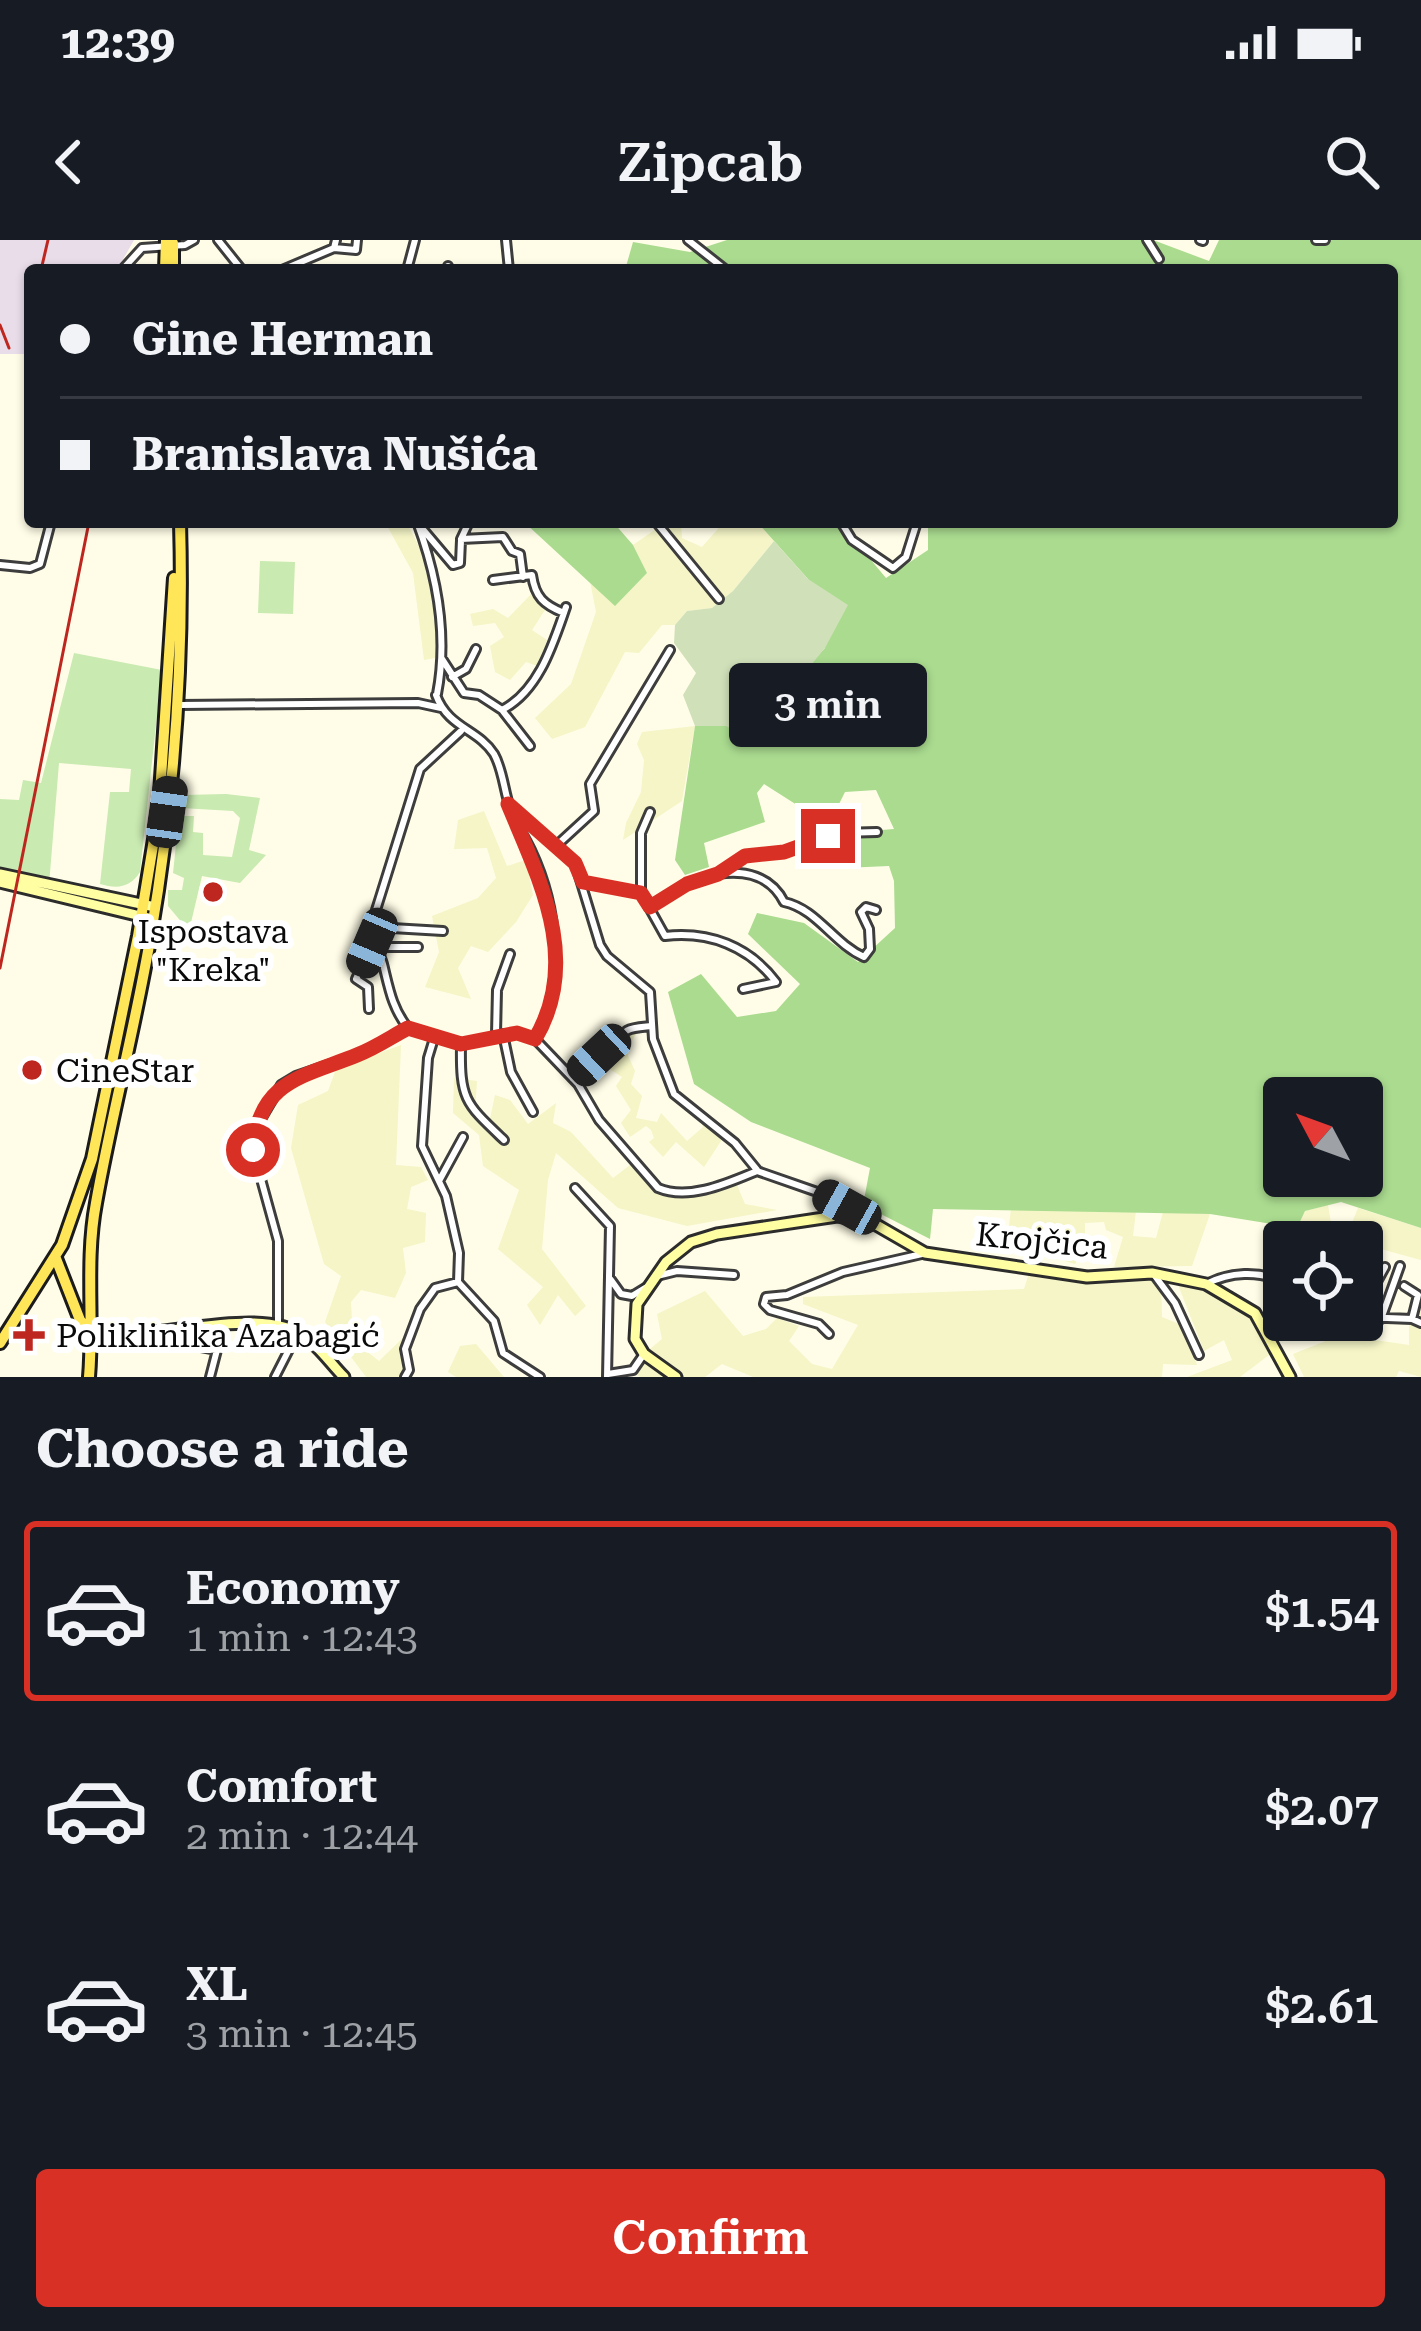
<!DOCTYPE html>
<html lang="en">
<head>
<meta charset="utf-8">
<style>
  :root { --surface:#171b24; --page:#242831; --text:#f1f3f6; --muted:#9ea1a6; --line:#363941; --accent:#d93025 }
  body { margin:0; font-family:"Roboto Serif",serif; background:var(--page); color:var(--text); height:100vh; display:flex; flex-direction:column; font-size:45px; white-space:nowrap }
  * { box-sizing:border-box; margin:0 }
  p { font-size:39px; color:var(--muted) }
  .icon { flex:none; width:66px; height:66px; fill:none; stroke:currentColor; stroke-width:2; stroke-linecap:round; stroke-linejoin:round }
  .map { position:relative; height:1137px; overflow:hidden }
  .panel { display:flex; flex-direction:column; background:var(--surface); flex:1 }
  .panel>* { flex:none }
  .banner { position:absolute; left:24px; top:24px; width:1374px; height:264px; border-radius:12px; box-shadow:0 3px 9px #0004; display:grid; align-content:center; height:264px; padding:0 36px; background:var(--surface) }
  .needle { width:78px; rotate:311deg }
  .buttons { position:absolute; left:1263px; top:837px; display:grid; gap:24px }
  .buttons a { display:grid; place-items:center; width:120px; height:120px; border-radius:12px; background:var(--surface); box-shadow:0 3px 9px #0004; font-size:60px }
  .end { position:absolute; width:54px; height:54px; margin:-27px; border:15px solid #d93025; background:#fff; box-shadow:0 0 0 6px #fff }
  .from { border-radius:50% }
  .bubble { position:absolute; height:84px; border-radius:12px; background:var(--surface); box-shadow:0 3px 9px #0004; font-size:39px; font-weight:600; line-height:84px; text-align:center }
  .car { position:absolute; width:36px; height:72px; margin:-36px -18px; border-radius:15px; box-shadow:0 0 9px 3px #0007; background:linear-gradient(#222 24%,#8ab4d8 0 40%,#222 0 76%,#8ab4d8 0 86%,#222 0) }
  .banner b { display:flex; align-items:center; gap:42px; height:114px; font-size:45px }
  .banner b+b { border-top:3px solid var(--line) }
  .banner i { width:30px; height:30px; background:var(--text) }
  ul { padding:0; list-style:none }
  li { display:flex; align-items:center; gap:36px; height:180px; margin:0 24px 18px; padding:0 12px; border:6px solid transparent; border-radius:12px }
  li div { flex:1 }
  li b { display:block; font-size:45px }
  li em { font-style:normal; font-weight:600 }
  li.current { border-color:var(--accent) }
  li>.icon { width:108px; height:108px; stroke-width:1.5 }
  h2 { padding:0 36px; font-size:54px; line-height:144px }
  .action { display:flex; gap:24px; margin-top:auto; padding:24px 36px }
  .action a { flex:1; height:138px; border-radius:12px; background:var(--accent); color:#fff; font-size:48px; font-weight:600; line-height:138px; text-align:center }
  .status { display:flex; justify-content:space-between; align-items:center; height:84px; padding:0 60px; background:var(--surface); direction:ltr }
  .status svg { height:33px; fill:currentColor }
  header { display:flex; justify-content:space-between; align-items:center; height:156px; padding:0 36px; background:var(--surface); font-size:54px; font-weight:600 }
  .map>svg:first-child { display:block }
  .industrial { fill:#eaddea }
  .farmland { fill:#f5f5c7 }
  .green { fill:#c9eab1 }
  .forest { fill:#aadb8f; fill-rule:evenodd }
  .cemetery { fill:#d0e0b9 }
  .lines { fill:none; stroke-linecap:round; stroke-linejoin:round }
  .minor-casing { stroke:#3d3d3d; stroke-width:12 }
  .secondary-casing { stroke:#2c2c2c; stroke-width:15 }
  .primary-casing { stroke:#1b1b1b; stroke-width:16 }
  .minor { stroke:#fff; stroke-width:6 }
  .secondary { stroke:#fffea2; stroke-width:9 }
  .primary { stroke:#fee658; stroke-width:10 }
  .rail { stroke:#be271f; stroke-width:3 }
  .route { stroke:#d93025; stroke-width:15 }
  .poi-dot { fill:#be271f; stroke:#fff; stroke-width:4.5 }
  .labels { text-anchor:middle; stroke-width:12; stroke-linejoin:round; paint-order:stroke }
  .poi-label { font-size:33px; fill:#0a0a0a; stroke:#fff; text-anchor:start }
  .street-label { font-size:33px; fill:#0a0a0a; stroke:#fff }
</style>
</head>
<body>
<div class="status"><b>12:39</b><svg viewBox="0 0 49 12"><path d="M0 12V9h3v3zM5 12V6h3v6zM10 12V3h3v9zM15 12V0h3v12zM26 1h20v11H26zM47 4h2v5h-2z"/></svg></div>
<header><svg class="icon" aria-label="back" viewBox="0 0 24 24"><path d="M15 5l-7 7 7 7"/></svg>Zipcab<svg class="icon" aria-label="search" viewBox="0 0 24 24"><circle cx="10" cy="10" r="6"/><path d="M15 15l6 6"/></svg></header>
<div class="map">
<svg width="1421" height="1137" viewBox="0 0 1421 1137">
  <rect width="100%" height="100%" fill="#fffde7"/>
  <!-- industrial -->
  <path class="industrial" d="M0,0h134l-17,30h-87v84h-30z"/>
  <!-- farmland -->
  <path class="farmland" d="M385,282h21l22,41 13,42 -1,52 -16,3 -11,-87z
    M666,282h15l1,16 20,9 21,-24 34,-1 17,19 -41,50 -21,17 -25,3 -12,14h-13l-23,28 -14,-1 -40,75 -33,12 -17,-21 36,-34 25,-72 -6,-31 25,24 32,-32 -14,-28z
    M537,348l12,16 -17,26 15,10 -7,27 -14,-5 -16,18 -15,-8 -5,-26 14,-9 -9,-14 -22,3 -3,-12 23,-5 15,9z
    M695,486l-13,75 -59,39 3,-17 15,-31 3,-32 -7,-16 5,-12z
    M484,571l23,55 19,-6 7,35 -17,27 -28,30 -17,-6 -13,22 13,31 -46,-12 14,-35 -7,-36 46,-18 18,-20 -9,-30 -33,1 4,-29z
    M637,792l-11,19 9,20 -4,13 11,12 -6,22 21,4 4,-9 26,28 16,-14 -9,-22 33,27 -23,35 -28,-25 -13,15 -14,-15 5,-4 -3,-8 -5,-4 -16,11 -9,-14 10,-13 -15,-24 6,-9 -25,-16 24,-14 4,-14z
    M401,805l-5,120 25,2 7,13 -17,7 -4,22 19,4 -1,29 -22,6 3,25 -11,25 -34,-8 -10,12 1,20 9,25 18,14 29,-28v44h-42l-41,-55 16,-46 -17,-12 -33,-116 7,-43 30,-14 8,-22z
    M454,838l23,3 -2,31 15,7 5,-24 15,5 18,24 28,-21 -3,20 18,9 42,46 21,-16 25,32 37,3 41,-12 8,19 32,6 -90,16 -69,-18 -62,-55 -8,27 -6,69 44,57 -11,10 -17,-21 -18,30 -13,-20 16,-18 -45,-38 21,-59 -36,-24 -4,-31 -26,-22z
    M1328,965l6,36 4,1h-29l2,-7 -14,-7 8,-17z
    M1358,968l63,20v32l-44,-12 -15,16v-22h-18z
    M1011,969l125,2 -3,25 23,2 7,-26 47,2 -18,52 -78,1 9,-30 -17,-7 -2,-8 -19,1v24l-10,17 -10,-3 -7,-31 -35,-1 -2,24h-15z
    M1029,1033l72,10 60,-6 1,40 22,9 13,39 -34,-1 -1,13h-409l-31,-13 -17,13h-65l-13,-9 35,-29 -5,-25 48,-23 38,45 23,-7 11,-11 22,8 -10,15 23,23 20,5 26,-44 -55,-21v-7l221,-8z
    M1175,1037l56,18 29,23 13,34 -33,25h-53l45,-17 -8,-20 -20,11z
    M1421,1071v66l-22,-6 -3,6h-92l-11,-23 48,-19 68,10v-20z
    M476,1104l28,33h-48l-8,-5 12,-26z"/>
  <!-- green -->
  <path class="green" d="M260,321l35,1 -2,52 -35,-1z
    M74,413l88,17 -22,202c-10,16 -23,17 -40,12l10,-92h19l2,-23 -72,-6 -10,122 -49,-11v-75l19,1 4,-20 18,3z
    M226,554l34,4 -11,52 17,5 -26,28 -38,-7 -13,55 -21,-25v-16h14l2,-12 -11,-5 6,-57h15l-1,16 10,1v22l29,2 8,-39 -7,-7 -52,-3 2,-13z"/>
  <!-- forest -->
  <path class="forest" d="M727,0h426l56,21 10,-21h202v988l-80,-26 -36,9 -8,17 -87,-14 -277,-5 -3,30 -67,-34 7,-37 -119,-46 -57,-38 -26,-92 33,-18 36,43 39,-6 24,-27 -52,-50 9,-21 47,10 54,39 37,-34 -1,-47 -5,-15 -68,3 -23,-19 46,-17 50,-4 -18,-39 -31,2 -8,16 -29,4 -44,-28 -7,9 8,29 -61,21 5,24 -24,8 -10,-15 20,-134h31l74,-52 25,-26 -17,-69 -51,-57h82l47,56 42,-28v-28h464v-252h-767l8,-28 57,10zM1284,858h78v78h-78z
    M524,282h89l20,23 14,28 -32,33z"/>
  <!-- cemetery -->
  <path class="cemetery" d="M774,301l34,38 40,26 -23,43 -75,91 -24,-13h-31l-12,-31 13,-22 -22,-30 1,-18 12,-14 25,-3 21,-17z"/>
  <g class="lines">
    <defs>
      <path id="minor" d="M218,0l24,30
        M506,0l3,30
        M688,0l38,30
        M1147,0l12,19
        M1200,0l3,1
        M1316,0h9
        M334,8l22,2 1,-10
        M122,30l20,-22 43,-3 9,-5
        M282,30l52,-22 2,-8
        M407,30l8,-30
        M448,30v-4
        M417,282c20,54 31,115 20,172
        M469,282l-8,17 42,-2 9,14 8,3 3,23
        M656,282l63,77
        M841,282l11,18 41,28 13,-11 11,-35
        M420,286l33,39 7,-2 1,-23
        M0,325l30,3 10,-4 11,-42
        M493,340l39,-5c3,22 12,30 32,38
        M442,419l22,34 15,2 23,15c37,-19 51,-66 64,-103
        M452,437l14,-8 10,-20
        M436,455c12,33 42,34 58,59 9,16 10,37 16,54 5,15 14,27 21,42 26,55 36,134 4,189l43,45 21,36 59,68c31,13 70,-5 99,-17
        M180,465l238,-2 23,5
        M502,470l28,36
        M511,566l64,57 25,82 7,11 43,36 3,47 21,55 61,49 22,27
        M557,605l37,-34 -4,-27 80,-134
        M718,634c27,-4 53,2 66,28 33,7 49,41 80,55l6,-8 -1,-20 -8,-17 5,-5 10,3
        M583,642l58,11 24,43c44,-5 84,10 111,46l-33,7
        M641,653v-60l9,-21
        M650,667l37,-24 31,-9 27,-18 39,-4 56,-19 37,-1
        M372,680l20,8 51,3
        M375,707h43
        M369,769l-1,-22 -12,-8 16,-36
        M408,788c-16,-20 -19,-40 -25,-64 -4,-14 -11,-23 -12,-38l49,-157 41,-38
        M408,788l53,16 56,-11 18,6
        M496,794l1,-44 13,-36
        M503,794l8,38 22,40
        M435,795l-7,23 -6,88 24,50 13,57 -1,29
        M461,804c-1,56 4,59 43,96
        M616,808c6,-21 15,-20 35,-22
        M573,839l30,-28
        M757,931l66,23 24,13 3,10
        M439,941l24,-44
        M575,948l35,38 -3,151
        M657,1036l20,-5 57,4
        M1155,1036l20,27 24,52
        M611,1040l10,14 11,2 13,-8
        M1206,1044c24,-12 52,-14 78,-2
        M1404,1046l14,9 -6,24
        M1362,1069l23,-42
        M1362,1077l50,2 9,4
        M1381,1079l19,-53
        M278,1083v-82l-25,-91 1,-19 27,-46 15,-9 64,-22 48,-26
        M829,1094l-10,-10 -49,-14 -6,-6 2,-7 21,-2 56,-23 79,-18
        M143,1096l74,14 -7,27
        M608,1134l25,-4 11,-16
        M275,1137l23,-45
        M405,1137l4,-7 -4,-21 15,-40 15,-21 23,-6 36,39 9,32 37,24"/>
      <path id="secondary" d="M0,634l155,33
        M0,642l153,37
        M90,1093c60,11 167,-30 214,3 15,10 27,28 40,41
        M676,1137l-32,-23 -9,-15 2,-35 29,-42 25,-20 26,-8 120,-18 36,7 52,30 162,24 65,-4 54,11 49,29 35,64"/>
      <path id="primary" d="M165,30l1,-30
        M173,30v-27
        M55,1016l25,64 10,13
        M0,1103l62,-98 30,-86 46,-223 21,-127 15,-231
        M89,1137c5,-58 -4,-116 7,-174 16,-90 40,-179 55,-269 23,-135 33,-275 29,-412"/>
    </defs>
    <!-- minor casing -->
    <use href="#minor" class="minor-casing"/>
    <!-- secondary casing -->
    <use href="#secondary" class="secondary-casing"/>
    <!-- primary casing -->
    <use href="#primary" class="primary-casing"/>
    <!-- minor -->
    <use href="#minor" class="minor"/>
    <!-- secondary -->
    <use href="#secondary" class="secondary"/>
    <!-- primary -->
    <use href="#primary" class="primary"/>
    <!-- rail -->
    <path class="rail" d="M41,30l7,-30
      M0,85l9,23
      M30,85v48
      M0,728l89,-446"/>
  </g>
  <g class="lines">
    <!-- route -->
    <path class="route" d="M253,910c6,-70 50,-73 104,-95 18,-7 34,-18 51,-27l53,16 56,-11 18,6c47,-79 4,-160 -27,-235l67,59 8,19 58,11 9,14 37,-23 31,-10 27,-18 39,-4 44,-16"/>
  </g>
  <!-- markers -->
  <g class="poi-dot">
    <circle cx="213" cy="652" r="12"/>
    <circle cx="32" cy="830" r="12"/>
    <path d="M23 1077h12v12h12v12h-12v12h-12v-12h-12v-12h12z"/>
  </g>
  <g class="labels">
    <!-- poi labels -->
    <g class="poi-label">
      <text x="213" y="703" text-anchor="middle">Ispostava<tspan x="213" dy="38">"Kreka"</tspan></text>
      <text x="56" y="842">CineStar</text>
      <text x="56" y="1107">Poliklinika Azabagić</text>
    </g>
    <!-- street labels -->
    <g class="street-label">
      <text transform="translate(1042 1000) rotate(6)" y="12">Krojčica</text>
    </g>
  </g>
</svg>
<div class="buttons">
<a><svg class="needle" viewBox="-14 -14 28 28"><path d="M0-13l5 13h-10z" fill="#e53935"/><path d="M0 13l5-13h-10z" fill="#9ea1a6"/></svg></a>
<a><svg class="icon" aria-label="locate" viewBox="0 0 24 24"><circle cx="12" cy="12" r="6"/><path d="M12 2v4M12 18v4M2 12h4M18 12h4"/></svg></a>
</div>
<i class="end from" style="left:253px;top:910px"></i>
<i class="end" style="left:828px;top:596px"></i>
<div class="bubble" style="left:729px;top:423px;width:198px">3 min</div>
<i class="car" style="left:167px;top:572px;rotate:8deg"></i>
<i class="car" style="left:372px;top:703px;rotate:203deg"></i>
<i class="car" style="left:599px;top:815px;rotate:227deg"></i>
<i class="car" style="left:847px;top:967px;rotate:299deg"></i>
<div class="banner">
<b><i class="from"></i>Gine Herman</b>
<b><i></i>Branislava Nušića</b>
</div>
</div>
<section class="panel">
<h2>Choose a ride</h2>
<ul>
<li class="current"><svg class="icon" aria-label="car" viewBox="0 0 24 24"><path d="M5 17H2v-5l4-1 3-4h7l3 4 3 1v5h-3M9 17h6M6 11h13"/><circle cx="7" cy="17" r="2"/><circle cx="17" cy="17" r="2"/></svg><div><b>Economy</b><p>1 min · 12:43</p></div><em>$1.54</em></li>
<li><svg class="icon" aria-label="car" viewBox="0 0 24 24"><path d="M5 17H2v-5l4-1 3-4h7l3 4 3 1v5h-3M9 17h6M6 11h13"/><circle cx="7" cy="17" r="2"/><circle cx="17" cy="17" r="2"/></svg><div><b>Comfort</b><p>2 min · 12:44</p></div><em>$2.07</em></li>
<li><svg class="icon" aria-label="car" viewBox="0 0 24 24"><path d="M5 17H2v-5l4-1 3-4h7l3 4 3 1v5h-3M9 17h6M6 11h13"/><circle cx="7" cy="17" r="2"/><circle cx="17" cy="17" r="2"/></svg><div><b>XL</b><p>3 min · 12:45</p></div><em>$2.61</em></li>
</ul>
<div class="action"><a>Confirm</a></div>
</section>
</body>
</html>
